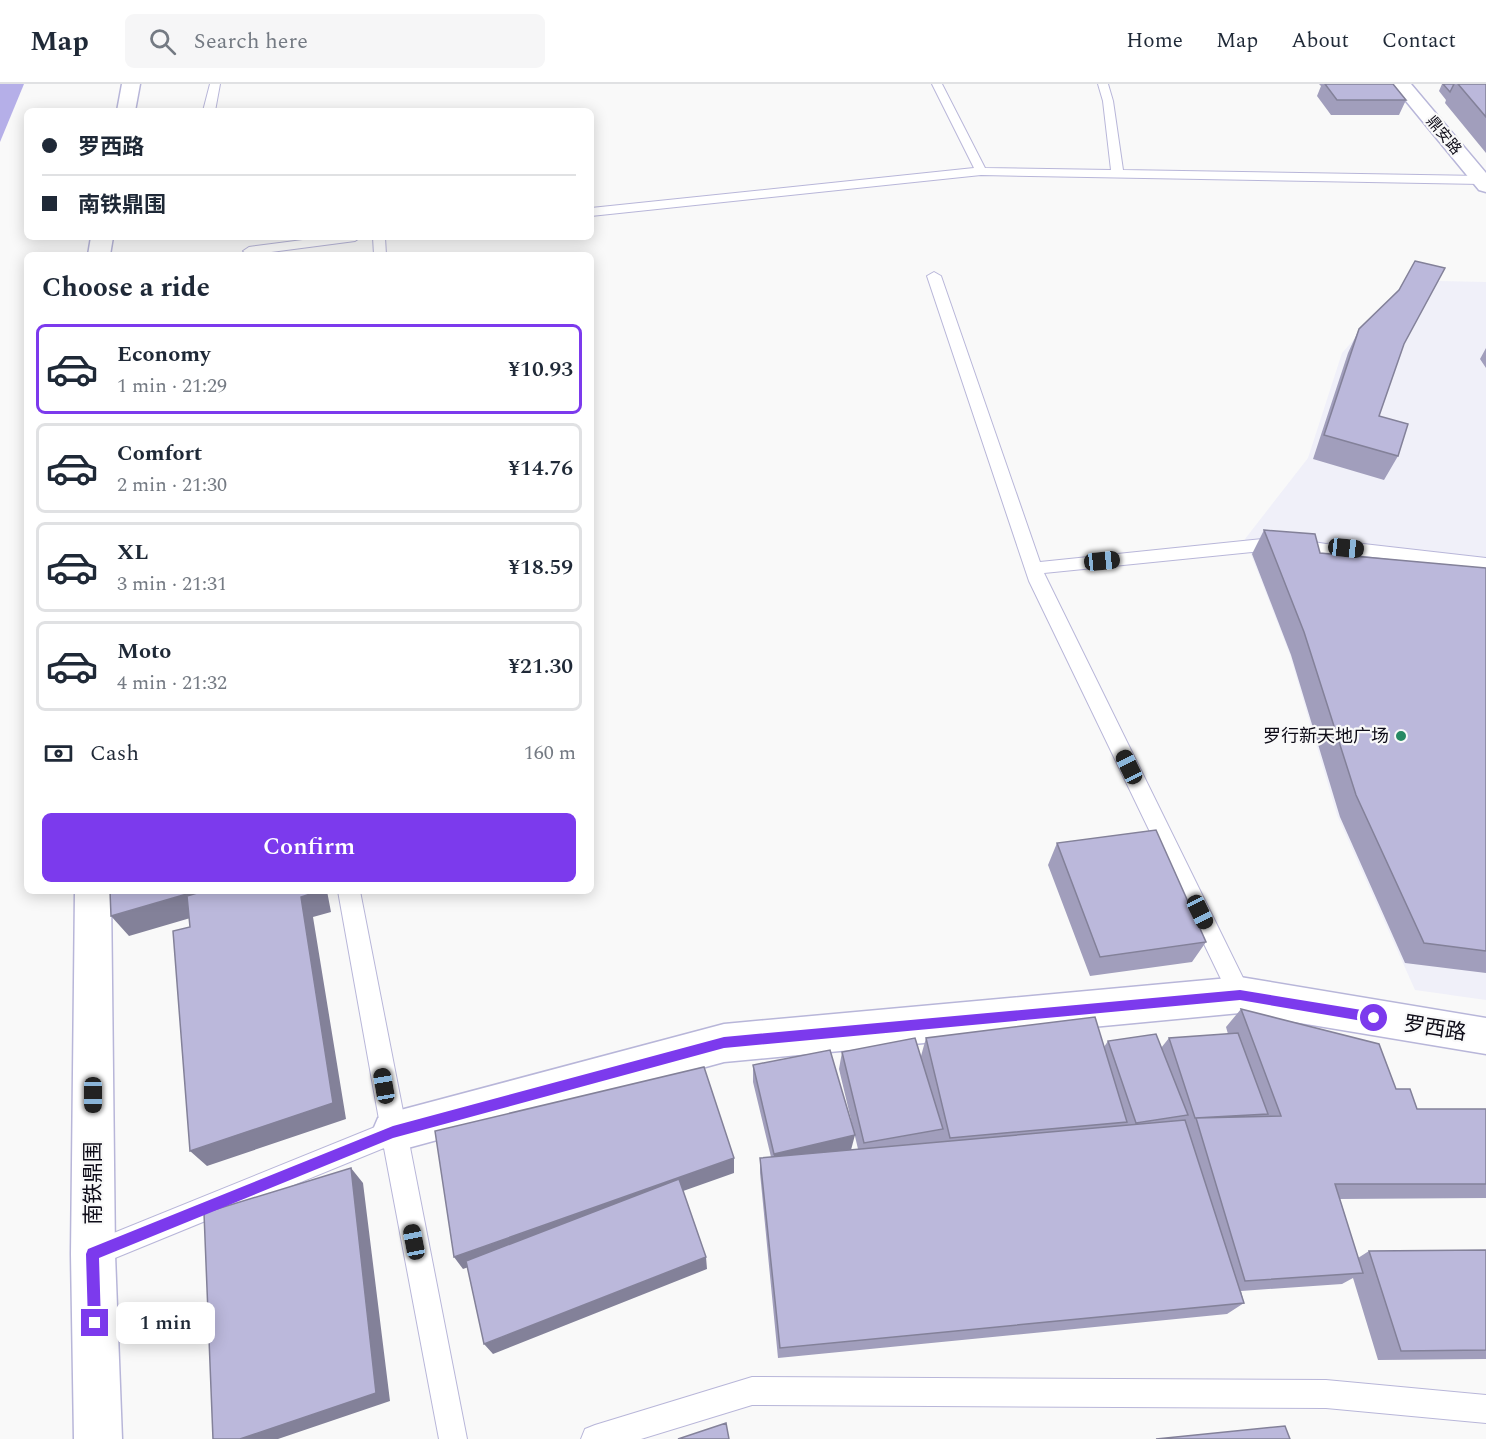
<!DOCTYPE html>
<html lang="en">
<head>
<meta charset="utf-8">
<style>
  :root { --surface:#fff; --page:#f6f6f7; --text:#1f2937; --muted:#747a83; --line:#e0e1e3; --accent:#7c3aed }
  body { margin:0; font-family:Spectral,"Noto Sans SC",serif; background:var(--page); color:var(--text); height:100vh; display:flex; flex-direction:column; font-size:22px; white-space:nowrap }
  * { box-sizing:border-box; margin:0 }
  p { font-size:20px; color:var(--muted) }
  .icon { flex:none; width:33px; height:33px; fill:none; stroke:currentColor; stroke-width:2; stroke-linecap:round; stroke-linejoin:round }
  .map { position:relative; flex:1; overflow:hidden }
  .details { position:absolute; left:24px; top:168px; width:570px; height:642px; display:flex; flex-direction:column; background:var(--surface); border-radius:9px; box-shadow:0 3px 15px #0003 }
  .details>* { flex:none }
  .top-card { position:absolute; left:24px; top:24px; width:570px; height:132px; border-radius:9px; box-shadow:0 3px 15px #0003; display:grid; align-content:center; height:132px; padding:0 18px; background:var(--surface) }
  .end { position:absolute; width:27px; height:27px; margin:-14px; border:8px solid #7c3aed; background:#fff; box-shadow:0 0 0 3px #fff }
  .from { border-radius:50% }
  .bubble { position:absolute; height:42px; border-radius:9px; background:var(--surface); box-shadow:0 3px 15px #0003; font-size:20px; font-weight:600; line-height:42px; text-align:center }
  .car { position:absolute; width:18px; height:36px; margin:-18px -9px; border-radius:8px; box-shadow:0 0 4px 2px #0007; background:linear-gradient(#222 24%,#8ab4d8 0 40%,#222 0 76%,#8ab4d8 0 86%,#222 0) }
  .top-card b { display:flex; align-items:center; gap:21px; height:57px; font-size:22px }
  .top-card b+b { border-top:2px solid var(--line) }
  .top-card i { width:15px; height:15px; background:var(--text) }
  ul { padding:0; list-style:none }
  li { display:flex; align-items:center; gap:18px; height:90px; margin:0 12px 9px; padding:0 6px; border:3px solid var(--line); border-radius:9px }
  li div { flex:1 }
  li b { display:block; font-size:22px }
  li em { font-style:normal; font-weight:600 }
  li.selected { border-color:var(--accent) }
  li>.icon { width:54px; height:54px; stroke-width:1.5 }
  h2 { padding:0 18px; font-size:27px; line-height:72px }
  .pay { display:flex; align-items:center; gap:15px; height:66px; padding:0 18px; font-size:22px }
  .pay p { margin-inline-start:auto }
  .primary-button { display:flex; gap:12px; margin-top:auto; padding:12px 18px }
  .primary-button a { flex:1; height:69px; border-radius:9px; background:var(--accent); color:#fff; font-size:24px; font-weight:600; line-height:69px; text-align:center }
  header { display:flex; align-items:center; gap:36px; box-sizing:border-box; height:84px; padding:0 30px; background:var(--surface); border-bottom:2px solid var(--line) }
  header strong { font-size:28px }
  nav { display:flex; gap:33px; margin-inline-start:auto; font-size:21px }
  .search { width:420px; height:54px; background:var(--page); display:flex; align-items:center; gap:15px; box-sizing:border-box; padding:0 21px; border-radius:9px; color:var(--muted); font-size:22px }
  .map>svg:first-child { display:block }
  .built { fill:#f0f0f9 }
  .water { fill:#b5afe8 }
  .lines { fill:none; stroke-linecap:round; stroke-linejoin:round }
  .lane-casing { stroke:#b8b6d9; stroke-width:2 }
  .street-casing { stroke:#b8b6d9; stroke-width:3 }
  .secondary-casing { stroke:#b8b6d9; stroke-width:3 }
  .lane { fill:#fff; fill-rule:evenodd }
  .street { fill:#fff; fill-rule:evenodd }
  .secondary { fill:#fff; fill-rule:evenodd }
  .wall { fill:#a19ebc }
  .shaded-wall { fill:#838199 }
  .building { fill:#bbb8db; stroke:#838199; stroke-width:1.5 }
  .route { fill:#7c3aed }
  .poi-dot { fill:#278963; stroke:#f9f9f9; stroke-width:2 }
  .labels { text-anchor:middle; stroke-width:4.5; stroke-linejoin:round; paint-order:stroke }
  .far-street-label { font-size:15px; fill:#0d0b17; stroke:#f9f9f9 }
  .poi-label { font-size:18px; fill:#0d0b17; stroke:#f9f9f9; text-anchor:end }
  .near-street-label { font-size:21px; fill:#0d0b17; stroke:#f9f9f9 }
</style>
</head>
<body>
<header>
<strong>Map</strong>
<div class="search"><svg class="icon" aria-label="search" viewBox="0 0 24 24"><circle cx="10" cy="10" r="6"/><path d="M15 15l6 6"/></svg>Search here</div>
<nav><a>Home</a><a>Map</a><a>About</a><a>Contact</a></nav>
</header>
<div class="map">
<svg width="1486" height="1355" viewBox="0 0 1486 1355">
  <rect width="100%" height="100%" fill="#f9f9f9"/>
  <!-- built -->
  <path class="built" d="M1439,197l47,1v718l-71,-10 -78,-175 -47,-160 -45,-116 63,-81 34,-105 61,-69z"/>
  <!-- water -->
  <path class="water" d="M0,0h24l-24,58z"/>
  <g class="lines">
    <defs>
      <path id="lane" d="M210,0h10l-5,27h-12z
        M932,0h10l43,84 126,2 -8,-69 -5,-17h10l5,17 10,69 358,6 4,1 1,4 -5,3 -500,-9 -390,41v-8l383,-40z
        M326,153h35l-6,4 -106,14 -6,-4 6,-4z
        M373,153h12l1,18h-12z
        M934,188l7,4 99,286 242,-25 44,7 20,-2 140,16v12l-140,-16 -15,1c-7,7 -10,12 -20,9l-2,-4 4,-6 -31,-5 -238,24 204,415 3,7 -3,7 -8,3 -8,-3 -203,-421 -102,-305z
        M338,807h22l107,548h-28l-55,-291 -291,119 -9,-4 -4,-9 4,-9 296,-120z
        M752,1293l574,3 160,15v28l-160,-15 -574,-3 -111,34h-60l4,-10 10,-4z"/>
      <path id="street" d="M122,0h18l-5,27h-18z
        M91,153h22l-3,18h-22z
        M75,807h36l4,363 7,185h-48l-3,-185z"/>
      <path id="secondary" d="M1392,0h19l75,89v19l-7,-2z
        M1240,893l246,41v36l-246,-41 -516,49 -331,90 -15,-6 -6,-14 6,-14 15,-6 331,-88z"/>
    </defs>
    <!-- lane casing -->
    <use href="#lane" class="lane-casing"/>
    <!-- street casing -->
    <use href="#street" class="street-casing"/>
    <!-- secondary casing -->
    <use href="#secondary" class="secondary-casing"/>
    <!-- lane -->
    <use href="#lane" class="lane"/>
    <!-- street -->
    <use href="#street" class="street"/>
    <!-- secondary -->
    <use href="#secondary" class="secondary"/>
  </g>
  <!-- wall -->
  <path class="wall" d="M1319,0h74l13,16 -7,15h-68l-14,-19 4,-10z
    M1442,0h44v69l-41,-50 1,-3 -7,-9z
    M1359,245l44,17 -24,70 19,40 -14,24 -71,-21 35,-106z
    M1486,264v20l-6,-9z
    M1264,446l56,23 166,15v405l-81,-10 -65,-146 -49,-162 -39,-101z
    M1057,759l149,99 -14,20 -102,14 -42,-111z
    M1241,925l155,80 21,20h69v89l-146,1 18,59 11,-7 117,-1v109l-108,1 -25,-82 -11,6 -101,7 3,12 -17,11 -449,44 -18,-185v-15l11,-1 -18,-75v-17l98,85 7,-1 -19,-80 3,-17 79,4 5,-18 178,9 4,-6 53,7 8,-10 59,-4 -2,-7z"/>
  <!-- shaded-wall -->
  <path class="shaded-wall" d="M197,807h85l-153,45 -18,-20z
    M319,807h8l4,21 -18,5 33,202 -139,47 -17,-15 111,-254z
    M855,1051l-4,15 -78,19 1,-15z
    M734,1074v15l-271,96 -9,-12z
    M351,1084l12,15 27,218 -112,38h-38z
    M706,1173l1,12 -214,85 -9,-10z"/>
  <!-- building -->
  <path class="building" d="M1325,0h68l13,16h-69z
    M1443,0h11l-4,8z
    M1458,0h28v33z
    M1415,177l30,7 -41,76 -25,72 29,8 -10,32 -74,-21 35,-106 40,-39z
    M1264,446l51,4 5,19 166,15v383l-62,-8 -68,-148 -52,-163z
    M1156,746l50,112 -106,15 -43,-114z
    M110,807h87l-86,25z
    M204,807h115l-18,6 32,206 -143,48 -17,-220 17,-4 -3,-31z
    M1241,925l138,35 17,45h14l7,20h69v75h-151l28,89 -118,8 -49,-163 85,-2z
    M1095,933l32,105 -177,16 -24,-100z
    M1238,949l30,81 -73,4 -26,-80z
    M1156,950l32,81 -52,8 -28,-82z
    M915,954l28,91 -79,14 -22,-91z
    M830,966l25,85 -81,19 -21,-89z
    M704,983l30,91 -280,99 -19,-126z
    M1185,1036l59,183 -464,45 -20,-190z
    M351,1084l25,225 -136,46h-27l-9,-226z
    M679,1095l27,78 -222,87 -18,-83z
    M1486,1166v100l-85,1 -32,-100z
    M726,1339l3,16h-51z
    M1285,1342l5,13h-134z"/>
  <!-- route -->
  <path class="route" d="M1240,906l134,22 6,6 -6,5 -134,-23 -516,48 -331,90 -294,120 2,65 -2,5 -4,2 -5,-2 -2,-5 -2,-69 2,-5 305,-123 331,-89z"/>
  <!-- markers -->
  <circle class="poi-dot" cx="1401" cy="652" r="6"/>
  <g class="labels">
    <!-- far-street labels -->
    <g class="far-street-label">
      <text transform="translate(1444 51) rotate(50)" y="5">鼎安路</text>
    </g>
    <!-- poi labels -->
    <g class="poi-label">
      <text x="1389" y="658">罗行新天地广场</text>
    </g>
    <!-- near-street labels -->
    <g class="near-street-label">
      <text transform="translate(1435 944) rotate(9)" y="7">罗西路</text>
      <text transform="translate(93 1099) rotate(-90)" y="7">南铁鼎围</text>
    </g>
  </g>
</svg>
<i class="end from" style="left:1374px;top:934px"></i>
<i class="end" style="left:95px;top:1239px"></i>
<div class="bubble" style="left:116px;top:1218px;width:99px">1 min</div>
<i class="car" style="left:1346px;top:464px;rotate:96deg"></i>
<i class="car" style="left:1102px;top:477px;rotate:84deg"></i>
<i class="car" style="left:1129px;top:683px;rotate:334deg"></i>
<i class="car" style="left:1200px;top:828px;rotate:154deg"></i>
<i class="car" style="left:384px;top:1002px;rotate:350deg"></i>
<i class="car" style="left:93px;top:1011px;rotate:180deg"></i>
<i class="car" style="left:414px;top:1158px;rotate:349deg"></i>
<div class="top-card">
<b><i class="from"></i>罗西路</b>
<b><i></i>南铁鼎围</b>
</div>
<section class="details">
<h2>Choose a ride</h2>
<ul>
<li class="selected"><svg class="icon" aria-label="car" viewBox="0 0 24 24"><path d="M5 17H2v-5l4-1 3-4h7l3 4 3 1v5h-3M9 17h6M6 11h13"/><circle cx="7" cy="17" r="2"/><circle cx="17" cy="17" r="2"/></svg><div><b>Economy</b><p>1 min · 21:29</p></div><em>¥10.93</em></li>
<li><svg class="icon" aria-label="car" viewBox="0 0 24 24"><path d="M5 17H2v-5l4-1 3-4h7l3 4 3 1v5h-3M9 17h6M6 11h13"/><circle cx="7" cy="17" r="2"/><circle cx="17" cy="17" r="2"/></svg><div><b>Comfort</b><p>2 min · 21:30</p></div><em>¥14.76</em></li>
<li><svg class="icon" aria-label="car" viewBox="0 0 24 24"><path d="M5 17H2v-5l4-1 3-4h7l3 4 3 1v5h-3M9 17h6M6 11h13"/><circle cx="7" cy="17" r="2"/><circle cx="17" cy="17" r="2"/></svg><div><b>XL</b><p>3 min · 21:31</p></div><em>¥18.59</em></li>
<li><svg class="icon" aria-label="car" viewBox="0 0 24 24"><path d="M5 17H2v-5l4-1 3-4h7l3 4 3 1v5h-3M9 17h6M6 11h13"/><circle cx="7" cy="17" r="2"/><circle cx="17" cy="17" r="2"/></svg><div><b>Moto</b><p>4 min · 21:32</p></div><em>¥21.30</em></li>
</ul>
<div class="pay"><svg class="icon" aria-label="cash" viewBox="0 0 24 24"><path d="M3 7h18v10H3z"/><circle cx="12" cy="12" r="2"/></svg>Cash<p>160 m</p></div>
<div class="primary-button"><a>Confirm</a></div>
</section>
</div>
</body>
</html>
